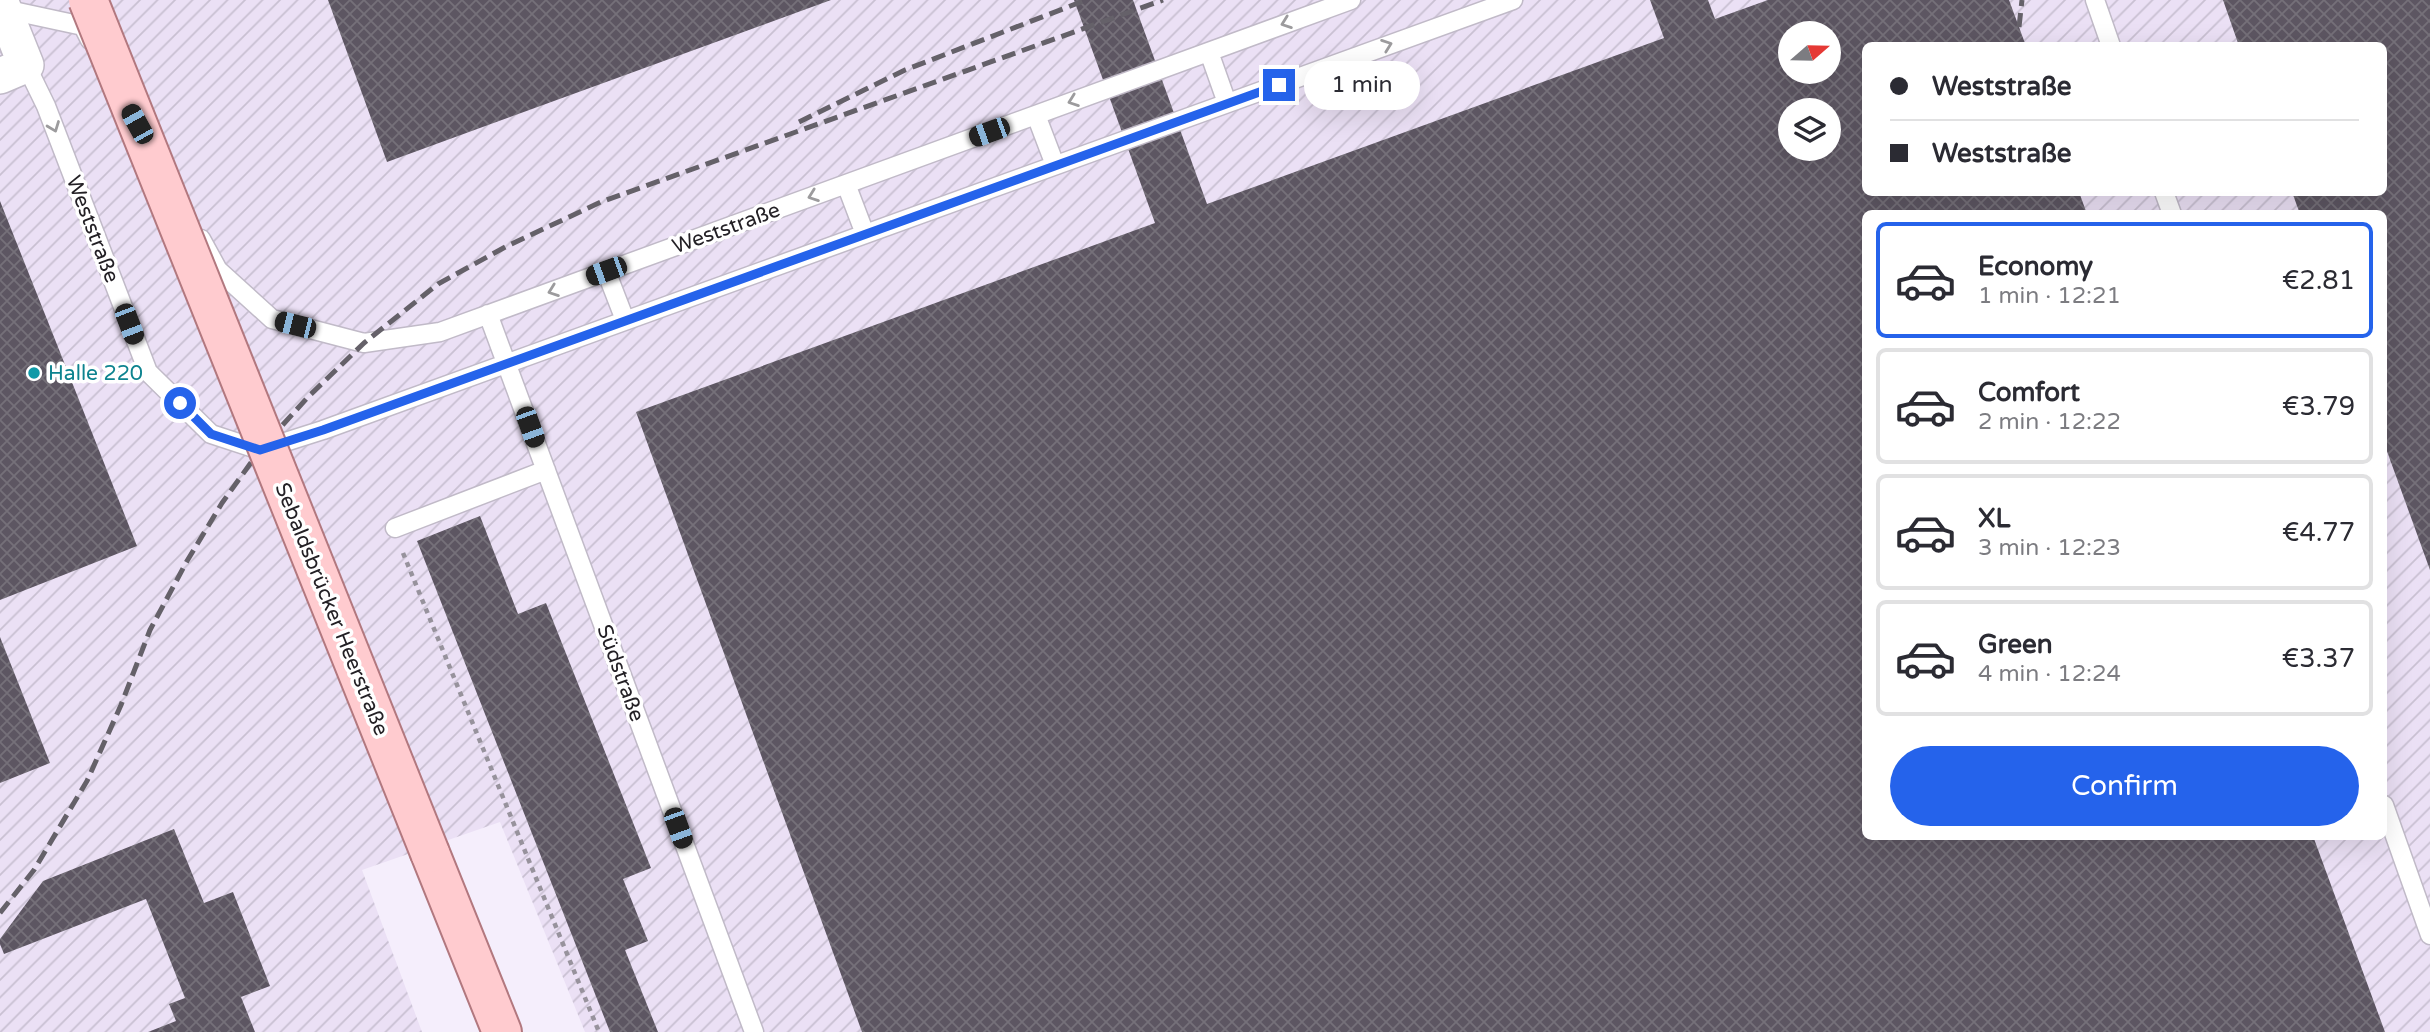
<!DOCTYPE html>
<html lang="en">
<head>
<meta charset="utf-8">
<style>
  :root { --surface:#fff; --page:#f2f2f3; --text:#2b2b33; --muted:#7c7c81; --line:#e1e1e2; --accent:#2563eb }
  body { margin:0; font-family:"Varela Round",sans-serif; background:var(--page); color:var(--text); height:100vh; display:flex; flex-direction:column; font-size:26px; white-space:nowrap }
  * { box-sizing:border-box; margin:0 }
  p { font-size:23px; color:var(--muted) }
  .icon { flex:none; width:38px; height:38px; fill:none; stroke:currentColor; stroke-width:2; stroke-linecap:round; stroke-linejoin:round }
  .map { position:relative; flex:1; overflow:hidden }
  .side { position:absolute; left:1862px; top:210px; width:525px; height:630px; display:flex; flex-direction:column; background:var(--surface); border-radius:10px; box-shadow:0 7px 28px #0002 }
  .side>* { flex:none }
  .guide { position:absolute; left:1862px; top:42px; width:525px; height:154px; border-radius:10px; box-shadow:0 7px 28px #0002; display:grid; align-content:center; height:154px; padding:0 28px; background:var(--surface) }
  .needle { width:46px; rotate:70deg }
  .tools { position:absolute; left:1778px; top:21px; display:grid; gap:14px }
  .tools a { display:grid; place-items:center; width:63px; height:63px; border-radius:50%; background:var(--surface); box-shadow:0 7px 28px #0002; font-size:35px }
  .end { position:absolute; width:32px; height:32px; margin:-16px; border:9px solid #2563eb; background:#fff; box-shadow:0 0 0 4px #fff }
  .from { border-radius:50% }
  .bubble { position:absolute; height:49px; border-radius:24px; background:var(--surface); box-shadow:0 7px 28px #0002; font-size:23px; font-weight:600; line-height:49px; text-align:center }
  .car { position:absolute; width:21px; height:42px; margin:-21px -10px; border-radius:9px; box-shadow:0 0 5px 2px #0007; background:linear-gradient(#222 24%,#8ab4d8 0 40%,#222 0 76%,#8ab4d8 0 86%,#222 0) }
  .guide b { display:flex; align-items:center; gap:24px; height:66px; font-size:26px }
  .guide b+b { border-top:2px solid var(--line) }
  .guide i { width:18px; height:18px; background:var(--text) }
  ul { padding:12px 0 0; list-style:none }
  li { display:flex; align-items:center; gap:21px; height:116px; margin:0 14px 10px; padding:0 14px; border:4px solid var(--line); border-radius:10px }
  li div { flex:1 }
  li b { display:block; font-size:26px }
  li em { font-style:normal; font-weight:600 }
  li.current { border-color:var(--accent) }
  li>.icon { width:63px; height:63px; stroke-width:1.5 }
  .primary-button { display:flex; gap:14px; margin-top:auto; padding:14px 28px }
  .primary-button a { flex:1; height:80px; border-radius:42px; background:var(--accent); color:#fff; font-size:28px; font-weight:600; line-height:80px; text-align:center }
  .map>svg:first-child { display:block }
  .industrial { fill:url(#industrial-furrows); fill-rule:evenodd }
  .building { fill:url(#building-cross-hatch); fill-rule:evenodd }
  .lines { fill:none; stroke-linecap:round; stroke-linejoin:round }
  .service-casing { stroke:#c1bac8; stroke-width:21 }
  .minor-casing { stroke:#c1bac8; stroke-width:38 }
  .primary-casing { stroke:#b2787f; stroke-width:42 }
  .path { stroke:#97929c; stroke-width:4.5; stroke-dasharray:5 5; stroke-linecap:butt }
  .service { stroke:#fff; stroke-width:18 }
  .minor { stroke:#fff; stroke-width:35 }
  .primary { stroke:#ffcbcf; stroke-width:38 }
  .rail { stroke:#656169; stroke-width:5; stroke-dasharray:14 7; stroke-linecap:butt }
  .primary-bridge-casing { stroke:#b2787f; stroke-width:42; stroke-linecap:butt }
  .primary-bridge { stroke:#ffcbcf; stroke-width:38 }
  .oneway { stroke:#9c9b9d }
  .route { stroke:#2563eb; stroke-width:9 }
  .culture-dot { fill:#0f9aa8; stroke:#fff; stroke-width:2.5 }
  .labels { text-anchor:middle; stroke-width:7; stroke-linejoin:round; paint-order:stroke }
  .street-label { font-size:21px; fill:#232025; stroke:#fff }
  .culture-label { font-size:21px; fill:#0d838f; stroke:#fff; text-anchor:start }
</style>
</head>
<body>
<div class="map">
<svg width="2430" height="1032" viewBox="0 0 2430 1032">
  <defs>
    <pattern id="industrial-furrows" width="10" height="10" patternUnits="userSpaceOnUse" patternTransform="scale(1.75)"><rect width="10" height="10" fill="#ebe0f5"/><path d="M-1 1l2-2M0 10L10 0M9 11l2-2" fill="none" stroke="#c9c0d2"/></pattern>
    <pattern id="building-cross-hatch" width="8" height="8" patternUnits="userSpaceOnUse" patternTransform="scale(1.75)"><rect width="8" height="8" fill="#5d5662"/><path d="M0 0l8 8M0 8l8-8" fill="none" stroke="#757079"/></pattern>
  </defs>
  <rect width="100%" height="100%" fill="#f5eefc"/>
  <!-- industrial -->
  <path class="industrial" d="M0,0h2430v1032h-1845l-85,-210 -138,48 60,162h-422zM1790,33h39v39h-39zM1866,46h518v146h-518zM1790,110h39v39h-39zM1866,214h518v622h-518z"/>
  <!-- building -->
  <path class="building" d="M328,0h503l-444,162z
    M1074,0h59l74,204 457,-166 -14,-38h58l7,19 53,-19h241l17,46h-160v146h213l8,22h-221v622h447l72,196h-1523l-226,-620 519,-189zM1790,33h39v39h-39zM1790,110h39v39h-39z
    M2223,0h207v570l-46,-127v-229h-84l-8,-22h92v-146h-145z
    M0,201l137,345 -137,54z
    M480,516l38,98 28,-11 105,265 -28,11 25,62 -23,9 33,82h-48l-193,-491z
    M0,637l50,126 -50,20z
    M174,829l30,74 29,-11 37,94 -29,11 14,35h-107l28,-11 -7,-17 16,-6 -39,-99 -142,55 -4,-10v-5l43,-58z"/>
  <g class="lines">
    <defs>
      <path id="service" d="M2095,0l16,46
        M4,9l79,17 7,14
        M1209,52l18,51
        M26,65l20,41 102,266 63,62 49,16 63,-20 1190,-430
        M1036,115l19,50
        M846,184l19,50
        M2164,192l8,22
        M201,239l17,31 54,49 92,24 76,-11 911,-332
        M606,271l19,49
        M488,314l266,718
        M395,528l151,-58
        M2384,805l46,130"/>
      <path id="minor" d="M0,76l26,-11 -26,-65"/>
      <path id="primary" d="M430,853l72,179"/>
    </defs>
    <!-- service casing -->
    <use href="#service" class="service-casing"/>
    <!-- minor casing -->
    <use href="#minor" class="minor-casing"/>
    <!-- primary casing -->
    <use href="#primary" class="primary-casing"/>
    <!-- path -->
    <path class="path" d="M403,553l196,479"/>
    <!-- service -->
    <use href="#service" class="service"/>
    <!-- minor -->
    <use href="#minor" class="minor"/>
    <!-- primary -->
    <use href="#primary" class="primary"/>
    <!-- rail -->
    <path class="rail" d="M2019,27l3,-27
      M799,122l106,-52 181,-70
      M0,913l34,-43 53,-89 34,-76 29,-75 37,-69 35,-58 38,-53 48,-53 56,-54 74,-59 69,-38 94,-44 562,-202"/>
    <defs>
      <path id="primary-bridge" d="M88,0l342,853"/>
    </defs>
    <!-- primary-bridge casing -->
    <use href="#primary-bridge" class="primary-bridge-casing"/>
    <!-- primary-bridge -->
    <use href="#primary-bridge" class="primary-bridge"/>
  </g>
  <!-- one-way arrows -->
  <defs><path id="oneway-chevron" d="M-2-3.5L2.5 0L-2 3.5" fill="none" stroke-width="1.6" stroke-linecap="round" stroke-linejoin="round" transform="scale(1.75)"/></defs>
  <g class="oneway">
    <use href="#oneway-chevron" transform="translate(1286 23) rotate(160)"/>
    <use href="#oneway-chevron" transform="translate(1387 45) rotate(-20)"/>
    <use href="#oneway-chevron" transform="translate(1073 101) rotate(160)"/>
    <use href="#oneway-chevron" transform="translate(54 127) rotate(69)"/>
    <use href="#oneway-chevron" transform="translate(813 196) rotate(160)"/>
    <use href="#oneway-chevron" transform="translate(553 291) rotate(160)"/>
  </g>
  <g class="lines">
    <!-- route -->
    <path class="route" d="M180,403l31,31 49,16 63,-20 956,-345"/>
  </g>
  <!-- markers -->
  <circle class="culture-dot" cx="34" cy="373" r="7"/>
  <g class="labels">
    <!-- street labels -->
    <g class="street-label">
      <text transform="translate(726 228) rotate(-20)" y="7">Weststraße</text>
      <text transform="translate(93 229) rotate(69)" y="7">Weststraße</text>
      <text transform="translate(332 609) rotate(68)" y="7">Sebaldsbrücker Heerstraße</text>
      <text transform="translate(621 673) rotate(70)" y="7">Südstraße</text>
    </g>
    <!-- culture labels -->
    <g class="culture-label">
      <text x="48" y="380">Halle 220</text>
    </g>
  </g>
</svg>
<div class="tools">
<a><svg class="needle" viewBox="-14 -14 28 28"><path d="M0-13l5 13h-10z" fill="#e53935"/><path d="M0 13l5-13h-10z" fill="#7c7c81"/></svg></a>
<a><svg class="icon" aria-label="layers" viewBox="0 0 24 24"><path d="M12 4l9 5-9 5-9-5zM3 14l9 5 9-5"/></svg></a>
</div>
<i class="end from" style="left:180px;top:403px"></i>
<i class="end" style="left:1279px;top:85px"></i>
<div class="bubble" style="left:1304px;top:61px;width:116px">1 min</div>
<i class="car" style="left:137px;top:124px;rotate:331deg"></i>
<i class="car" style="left:989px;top:132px;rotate:250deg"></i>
<i class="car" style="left:606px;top:271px;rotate:250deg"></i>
<i class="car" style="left:129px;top:324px;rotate:159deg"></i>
<i class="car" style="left:295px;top:325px;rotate:284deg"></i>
<i class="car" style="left:530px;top:427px;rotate:160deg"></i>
<i class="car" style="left:678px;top:828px;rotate:160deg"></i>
<div class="guide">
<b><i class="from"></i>Weststraße</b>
<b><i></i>Weststraße</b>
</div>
<section class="side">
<ul>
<li class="current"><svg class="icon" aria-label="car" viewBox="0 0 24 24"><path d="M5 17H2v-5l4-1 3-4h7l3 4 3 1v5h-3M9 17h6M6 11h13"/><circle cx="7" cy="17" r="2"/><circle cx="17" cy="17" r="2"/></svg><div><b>Economy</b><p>1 min · 12:21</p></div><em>€2.81</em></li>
<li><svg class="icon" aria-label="car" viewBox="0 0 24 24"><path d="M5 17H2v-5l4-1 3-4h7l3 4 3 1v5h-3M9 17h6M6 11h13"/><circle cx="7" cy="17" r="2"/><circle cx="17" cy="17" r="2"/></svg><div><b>Comfort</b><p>2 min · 12:22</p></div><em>€3.79</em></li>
<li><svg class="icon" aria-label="car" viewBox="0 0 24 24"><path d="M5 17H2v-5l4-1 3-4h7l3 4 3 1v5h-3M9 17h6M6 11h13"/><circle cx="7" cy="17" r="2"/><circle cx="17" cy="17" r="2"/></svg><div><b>XL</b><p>3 min · 12:23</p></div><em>€4.77</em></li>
<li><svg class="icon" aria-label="car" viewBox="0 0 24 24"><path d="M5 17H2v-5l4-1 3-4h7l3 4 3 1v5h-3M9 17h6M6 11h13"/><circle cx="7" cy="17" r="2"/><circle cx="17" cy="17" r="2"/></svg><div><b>Green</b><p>4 min · 12:24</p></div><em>€3.37</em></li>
</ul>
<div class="primary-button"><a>Confirm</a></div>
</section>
</div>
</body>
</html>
